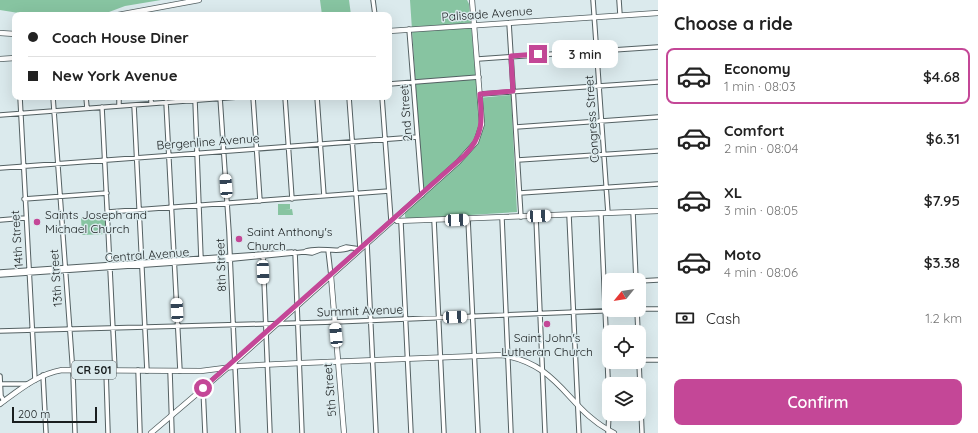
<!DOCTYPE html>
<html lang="en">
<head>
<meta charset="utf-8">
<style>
  :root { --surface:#fff; --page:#f2f2f2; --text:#222; --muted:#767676; --line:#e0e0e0; --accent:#c44797 }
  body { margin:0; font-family:Quicksand,sans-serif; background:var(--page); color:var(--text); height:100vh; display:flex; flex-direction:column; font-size:15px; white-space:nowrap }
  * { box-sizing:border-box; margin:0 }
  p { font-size:13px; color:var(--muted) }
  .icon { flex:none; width:22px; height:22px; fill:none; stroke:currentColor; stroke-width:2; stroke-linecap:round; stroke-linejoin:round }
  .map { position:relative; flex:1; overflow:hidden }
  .panel { display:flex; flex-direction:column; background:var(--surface); width:320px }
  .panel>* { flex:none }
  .banner { position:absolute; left:12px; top:12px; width:380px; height:88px; border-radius:8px; box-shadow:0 4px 16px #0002; display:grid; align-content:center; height:88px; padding:0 16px; background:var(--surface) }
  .needle { width:26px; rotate:240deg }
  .tools { position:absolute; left:602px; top:273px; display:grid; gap:8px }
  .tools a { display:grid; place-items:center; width:44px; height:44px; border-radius:8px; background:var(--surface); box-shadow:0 4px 16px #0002; font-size:20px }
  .scale { position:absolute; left:12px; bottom:10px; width:85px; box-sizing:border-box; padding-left:4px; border:2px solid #191e1f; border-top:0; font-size:11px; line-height:14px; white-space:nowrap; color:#191e1f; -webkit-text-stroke:3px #dbeaed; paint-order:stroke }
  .end { position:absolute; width:18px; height:18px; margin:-9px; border:5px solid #c44797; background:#fff; box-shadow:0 0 0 2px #fff }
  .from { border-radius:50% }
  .bubble { position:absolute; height:28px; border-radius:8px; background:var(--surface); box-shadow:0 4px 16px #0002; font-size:13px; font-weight:600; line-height:28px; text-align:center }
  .car { position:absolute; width:12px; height:24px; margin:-12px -6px; border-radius:5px; box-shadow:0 0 3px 1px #0007; background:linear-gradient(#fff 24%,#345 0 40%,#fff 0 76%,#345 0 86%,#fff 0) }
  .banner b { display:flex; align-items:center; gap:14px; height:38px; font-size:15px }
  .banner b+b { border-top:1px solid var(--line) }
  .banner i { width:10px; height:10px; background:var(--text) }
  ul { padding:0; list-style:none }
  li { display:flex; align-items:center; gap:12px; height:56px; margin:0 8px 6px; padding:0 8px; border:2px solid transparent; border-radius:8px }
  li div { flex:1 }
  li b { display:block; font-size:15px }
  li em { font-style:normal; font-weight:600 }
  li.current { border-color:var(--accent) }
  li>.icon { width:36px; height:36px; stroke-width:1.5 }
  h2 { padding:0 16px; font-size:18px; line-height:48px }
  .pay { display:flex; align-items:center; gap:10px; height:44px; padding:0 16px; font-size:15px }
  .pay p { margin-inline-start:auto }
  .primary-button { display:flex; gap:8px; margin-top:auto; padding:8px 16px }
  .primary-button a { flex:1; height:46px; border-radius:8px; background:var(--accent); color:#fff; font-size:16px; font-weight:600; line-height:46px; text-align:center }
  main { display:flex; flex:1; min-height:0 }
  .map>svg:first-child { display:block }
  .green { fill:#87c4a1 }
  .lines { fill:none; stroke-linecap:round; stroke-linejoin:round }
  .minor-casing { stroke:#546163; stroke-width:5.5 }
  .major-casing { stroke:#546163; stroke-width:6 }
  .minor { stroke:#fff; stroke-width:3.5 }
  .major { stroke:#fff; stroke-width:4.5 }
  .route { stroke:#c44797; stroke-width:5 }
  .poi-dot { fill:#c44797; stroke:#dbeaed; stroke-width:1.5 }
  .labels { text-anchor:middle; stroke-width:3; stroke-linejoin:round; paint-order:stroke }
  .shield { fill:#dbeaed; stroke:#535b5d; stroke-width:1 }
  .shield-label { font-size:11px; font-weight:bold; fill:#191e1f }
  .street-label { font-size:12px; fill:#191e1f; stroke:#dbeaed }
  .poi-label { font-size:12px; fill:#191e1f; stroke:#dbeaed; text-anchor:start }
</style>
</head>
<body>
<main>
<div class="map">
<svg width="658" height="433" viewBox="0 0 658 433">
  <rect width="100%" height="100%" fill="#dbeaed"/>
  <!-- green -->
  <path class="green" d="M0,0h161l-36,6 -24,9h-70l-31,-5z
    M306,0h43l2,15h-29l-2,-15z
    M410,0h57l2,4 9,94 33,-3 6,117 -109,7 -3,-2v-5l18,-18z
    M278,204h12v5l-5,1 7,-1 1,6h-15z
    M105,217l1,17 -24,1 -1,-17z"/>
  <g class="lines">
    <defs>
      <path id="minor" d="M373,0l2,15
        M593,0l15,213
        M619,0l1,15
        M509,23l12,194
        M409,29l13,166
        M478,59l180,-12
        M389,84l90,-7
        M480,94l178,-12
        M20,97l15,283
        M53,97l20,277 2,59
        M86,97l1,11
        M119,97v9
        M151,97v6
        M220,97l9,135 9,201
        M253,97l7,104
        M285,97l7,102
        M317,97l7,99
        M382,97l9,124
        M195,100l6,159
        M166,102l14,269
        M134,105l13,266
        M102,107l13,263
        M0,115l239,-18
        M516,127l142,-10
        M518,160l140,-9
        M0,168l417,-31
        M520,193l138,-9
        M24,199l83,-6
        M108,212l281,-21
        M633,212l3,68
        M601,214l8,187
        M569,215l10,218
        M536,217l9,216
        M502,218l9,215
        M468,219l10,214
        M0,220l25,-2
        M434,220l10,213
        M401,223l10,210
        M367,243l9,190
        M340,249l6,-2 14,2 -11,-152
        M328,250l3,26
        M306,251c14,-5 31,3 44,-3
        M295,252l7,181
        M263,254l7,179
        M0,272l292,-20
        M0,275l233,-16 71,-7 8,1 8,-3
        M639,281l19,-1
        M639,309h19
        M637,310l1,22
        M0,331l334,-9 291,-12
        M639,360h19
        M639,362l3,71
        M106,370l2,63
        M138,370l2,63
        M170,371l2,62
        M43,375l3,58
        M0,376l1,20 3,5
        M0,384h28
        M203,388l2,45
        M608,433l1,-19"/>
      <path id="major" d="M118,15l81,-15
        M389,31l269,-18
        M0,33l15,1
        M0,59l15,-1
        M397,221l261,-10
        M331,276l13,157
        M0,404c19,-14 38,-30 62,-34l139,1 39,-5 62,-3 200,-8c60,10 65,55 112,78
        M151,433l89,-76 218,-195 18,-20 6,-18 -10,-124"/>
    </defs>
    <!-- minor casing -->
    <use href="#minor" class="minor-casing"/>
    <!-- major casing -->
    <use href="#major" class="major-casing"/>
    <!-- minor -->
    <use href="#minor" class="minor"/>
    <!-- major -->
    <use href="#major" class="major"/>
  </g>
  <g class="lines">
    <!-- route -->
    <path class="route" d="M203,388l262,-233c19,-20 17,-36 15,-61l33,-3 -2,-35 27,-2"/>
  </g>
  <!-- markers -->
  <g class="poi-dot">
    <circle cx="37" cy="222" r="4"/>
    <circle cx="239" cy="239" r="4"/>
    <circle cx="547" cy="324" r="4"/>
  </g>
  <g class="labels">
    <!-- shield labels -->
    <rect class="shield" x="72" y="361" width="44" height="18" rx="3"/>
    <g class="shield-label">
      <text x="94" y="374">CR 501</text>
    </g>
    <!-- street labels -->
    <g class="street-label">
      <text transform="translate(487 14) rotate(-4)" y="4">Palisade Avenue</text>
      <text transform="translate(406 113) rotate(-94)" y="4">2nd Street</text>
      <text transform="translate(592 119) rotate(-94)" y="4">Congress Street</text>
      <text transform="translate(208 142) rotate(-4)" y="4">Bergenline Avenue</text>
      <text transform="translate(17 239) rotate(-94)" y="4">14th Street</text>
      <text transform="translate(147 255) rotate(-4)" y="4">Central Avenue</text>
      <text transform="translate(221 265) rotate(-92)" y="4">8th Street</text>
      <text transform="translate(56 278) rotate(-94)" y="4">13th Street</text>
      <text transform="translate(360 311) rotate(-2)" y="4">Summit Avenue</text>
      <text transform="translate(330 390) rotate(-95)" y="4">5th Street</text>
    </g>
    <!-- poi labels -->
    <g class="poi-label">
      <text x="45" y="219">Saints Joseph and<tspan x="45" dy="14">Michael Church</tspan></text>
      <text x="247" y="236">Saint Anthony's<tspan x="247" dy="14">Church</tspan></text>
      <text x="547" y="342" text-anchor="middle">Saint John's<tspan x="547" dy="14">Lutheran Church</tspan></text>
    </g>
  </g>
</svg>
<div class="tools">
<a><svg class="needle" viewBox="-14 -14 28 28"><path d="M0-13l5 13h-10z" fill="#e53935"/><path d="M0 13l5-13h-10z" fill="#767676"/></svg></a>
<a><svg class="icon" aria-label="locate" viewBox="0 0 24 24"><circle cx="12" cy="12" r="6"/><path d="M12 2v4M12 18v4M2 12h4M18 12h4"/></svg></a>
<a><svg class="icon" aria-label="layers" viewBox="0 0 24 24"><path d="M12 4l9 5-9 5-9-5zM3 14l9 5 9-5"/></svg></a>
</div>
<div class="scale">200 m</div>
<i class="end from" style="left:203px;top:388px"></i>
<i class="end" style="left:538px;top:54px"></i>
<div class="bubble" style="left:552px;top:40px;width:66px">3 min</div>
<i class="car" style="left:226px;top:186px;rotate:356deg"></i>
<i class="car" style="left:539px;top:216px;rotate:87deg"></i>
<i class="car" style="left:457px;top:220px;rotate:87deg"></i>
<i class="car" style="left:263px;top:272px;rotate:178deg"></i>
<i class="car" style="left:177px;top:310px;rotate:357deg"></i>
<i class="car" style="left:455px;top:317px;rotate:87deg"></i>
<i class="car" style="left:336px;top:335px;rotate:355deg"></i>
<div class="banner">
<b><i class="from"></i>Coach House Diner</b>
<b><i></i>New York Avenue</b>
</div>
</div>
<section class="panel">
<h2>Choose a ride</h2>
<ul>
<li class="current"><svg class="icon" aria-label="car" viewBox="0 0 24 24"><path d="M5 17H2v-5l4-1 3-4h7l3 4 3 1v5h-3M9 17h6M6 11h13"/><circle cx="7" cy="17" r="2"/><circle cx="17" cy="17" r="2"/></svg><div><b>Economy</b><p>1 min · 08:03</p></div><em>$4.68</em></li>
<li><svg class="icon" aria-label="car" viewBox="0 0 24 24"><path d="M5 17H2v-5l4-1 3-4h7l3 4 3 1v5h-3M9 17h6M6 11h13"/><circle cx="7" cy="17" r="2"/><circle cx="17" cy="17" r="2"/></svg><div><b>Comfort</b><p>2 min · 08:04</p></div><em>$6.31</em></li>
<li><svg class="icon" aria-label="car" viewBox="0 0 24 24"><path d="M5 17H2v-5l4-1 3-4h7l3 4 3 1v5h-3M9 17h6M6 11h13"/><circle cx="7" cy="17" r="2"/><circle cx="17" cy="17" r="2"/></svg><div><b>XL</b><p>3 min · 08:05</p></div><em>$7.95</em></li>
<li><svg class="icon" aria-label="car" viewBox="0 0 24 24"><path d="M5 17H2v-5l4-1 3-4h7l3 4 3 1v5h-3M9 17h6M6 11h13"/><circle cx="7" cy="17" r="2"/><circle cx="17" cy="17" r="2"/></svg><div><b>Moto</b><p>4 min · 08:06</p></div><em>$3.38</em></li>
</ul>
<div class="pay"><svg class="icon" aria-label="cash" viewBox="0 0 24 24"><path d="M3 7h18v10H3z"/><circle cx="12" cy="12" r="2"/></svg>Cash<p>1.2 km</p></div>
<div class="primary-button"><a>Confirm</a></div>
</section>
</main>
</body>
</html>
